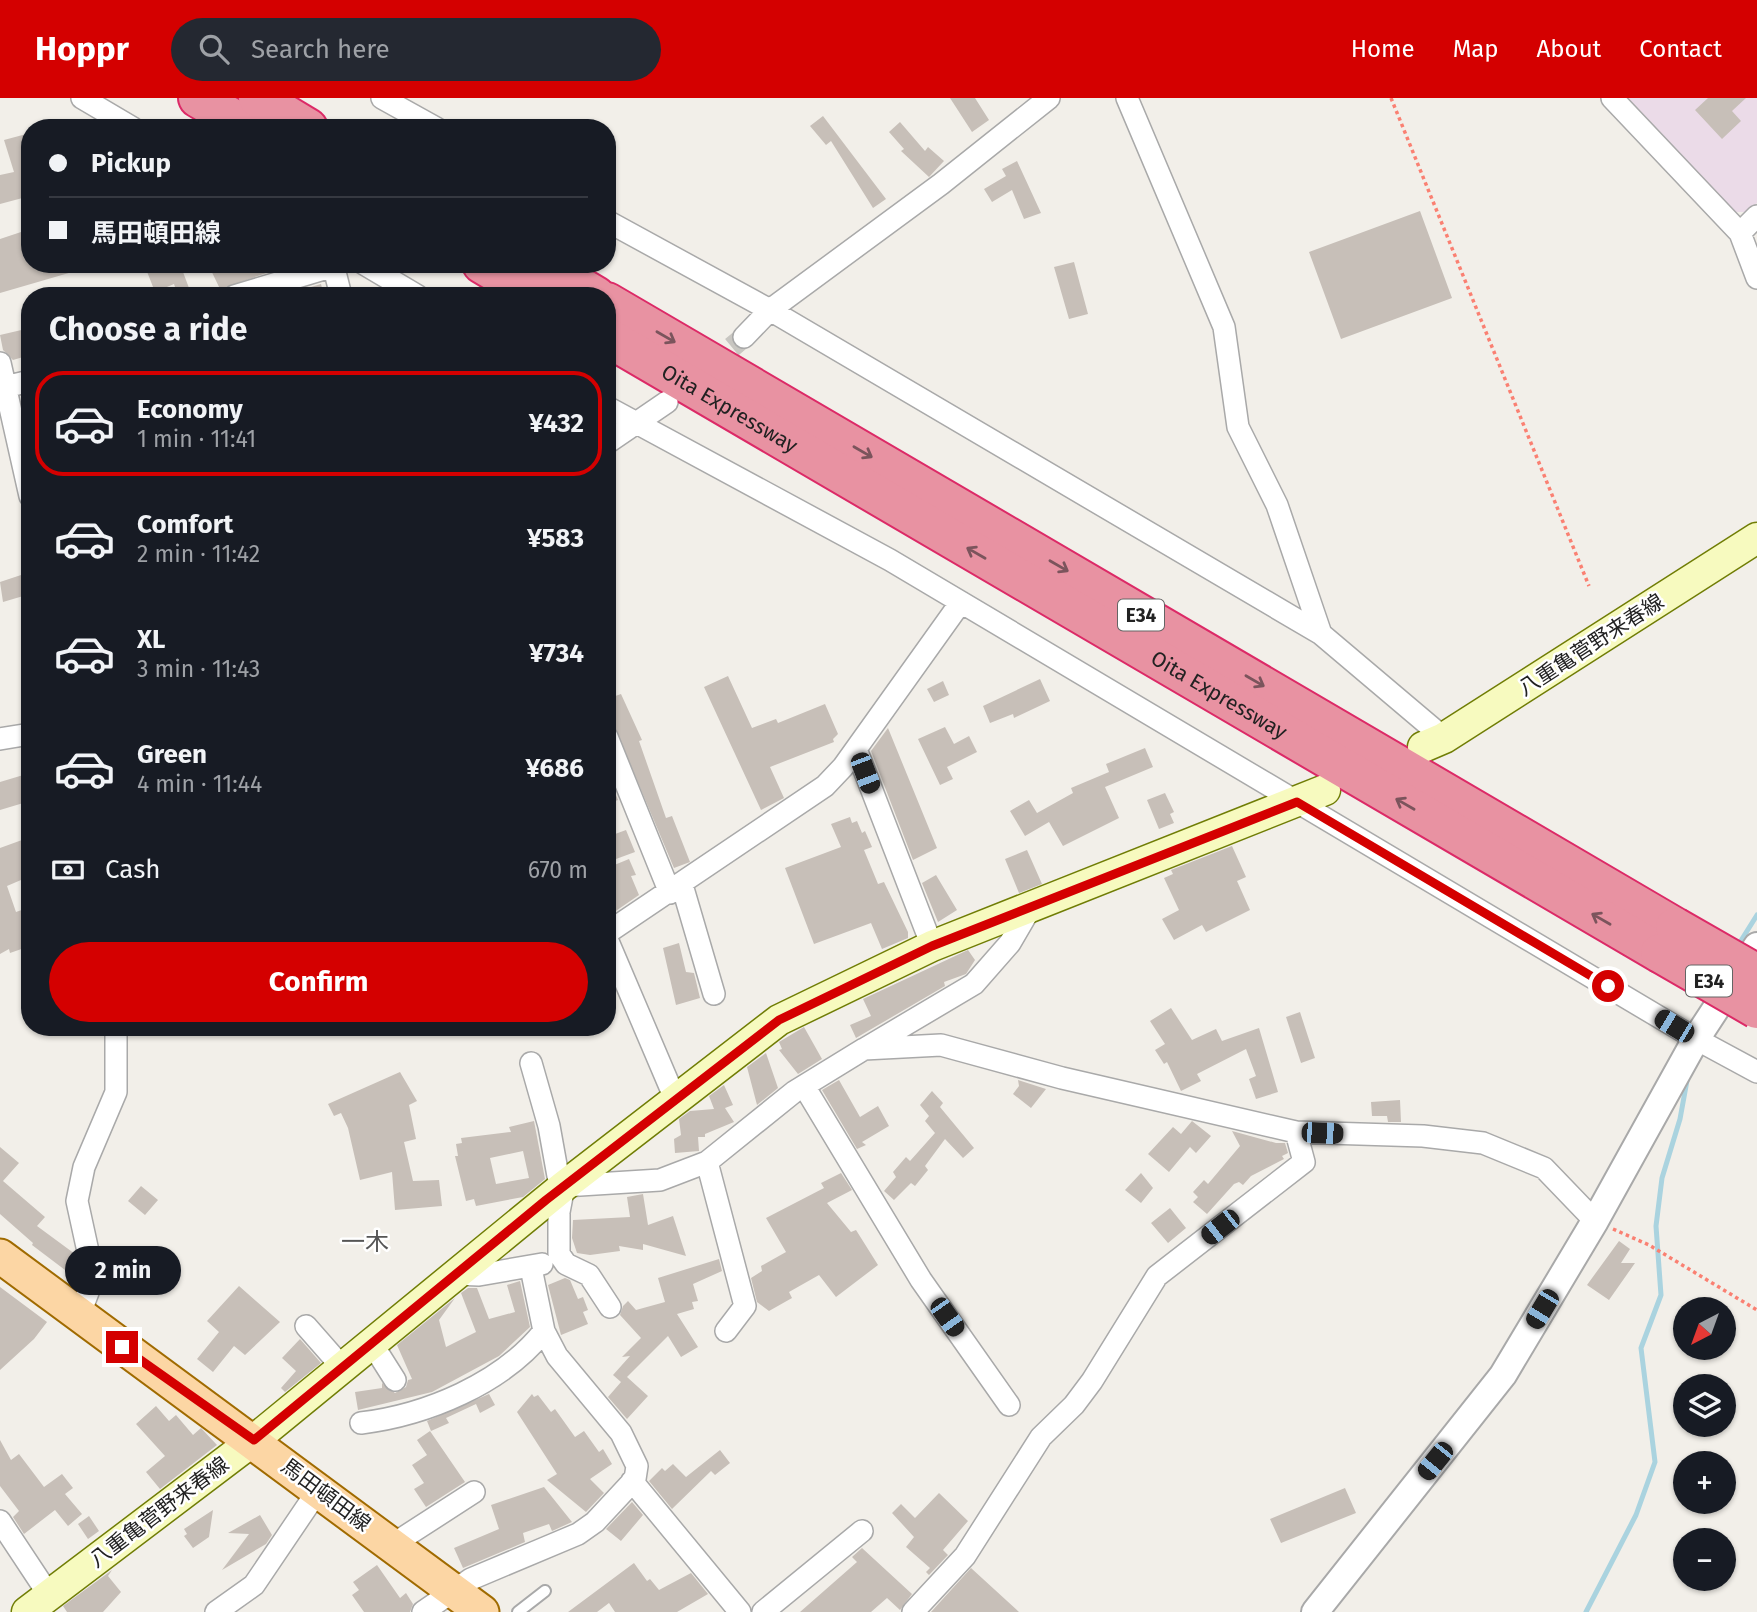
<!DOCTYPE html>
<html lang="en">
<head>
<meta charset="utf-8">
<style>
  :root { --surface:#171b24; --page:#242831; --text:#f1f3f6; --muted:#9ea1a6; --line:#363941; --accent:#d40000 }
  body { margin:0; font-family:"Fira Sans","Noto Sans JP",sans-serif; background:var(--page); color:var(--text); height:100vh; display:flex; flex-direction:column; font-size:26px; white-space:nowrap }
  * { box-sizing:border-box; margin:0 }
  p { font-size:23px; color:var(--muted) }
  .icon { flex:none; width:38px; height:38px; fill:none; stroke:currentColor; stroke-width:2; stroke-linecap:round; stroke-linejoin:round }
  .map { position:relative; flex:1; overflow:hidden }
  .panel { position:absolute; left:21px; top:189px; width:595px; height:749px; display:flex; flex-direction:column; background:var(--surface); border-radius:28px; box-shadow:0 2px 5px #0004 }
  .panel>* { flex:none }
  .banner { position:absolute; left:21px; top:21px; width:595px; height:154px; border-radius:28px; box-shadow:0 2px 5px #0004; display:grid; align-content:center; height:154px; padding:0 28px; background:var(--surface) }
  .needle { width:46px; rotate:221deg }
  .buttons { position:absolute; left:1673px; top:1199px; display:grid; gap:14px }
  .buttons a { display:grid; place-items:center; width:63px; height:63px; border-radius:50%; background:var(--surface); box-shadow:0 2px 5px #0004; font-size:35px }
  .end { position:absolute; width:32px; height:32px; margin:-16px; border:9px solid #d40000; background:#fff; box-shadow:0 0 0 4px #fff }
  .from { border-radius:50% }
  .bubble { position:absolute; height:49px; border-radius:24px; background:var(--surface); box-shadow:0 2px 5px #0004; font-size:23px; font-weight:700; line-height:49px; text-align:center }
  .car { position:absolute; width:21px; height:42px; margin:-21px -10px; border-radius:9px; box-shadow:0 0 5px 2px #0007; background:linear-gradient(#222 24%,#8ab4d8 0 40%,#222 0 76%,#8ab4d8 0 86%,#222 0) }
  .banner b { display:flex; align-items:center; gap:24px; height:66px; font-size:26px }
  .banner b+b { border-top:2px solid var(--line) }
  .banner i { width:18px; height:18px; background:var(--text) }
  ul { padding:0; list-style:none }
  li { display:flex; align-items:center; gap:21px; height:105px; margin:0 14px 10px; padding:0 14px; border:4px solid transparent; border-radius:28px }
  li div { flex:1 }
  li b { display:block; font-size:26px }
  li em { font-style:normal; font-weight:700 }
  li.current { border-color:var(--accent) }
  li>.icon { width:63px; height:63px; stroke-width:1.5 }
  h2 { padding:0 28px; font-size:32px; line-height:84px }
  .pay { display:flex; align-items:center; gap:18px; height:77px; padding:0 28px; font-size:26px }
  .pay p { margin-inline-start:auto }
  .cta { display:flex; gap:14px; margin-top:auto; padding:14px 28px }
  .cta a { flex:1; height:80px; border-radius:42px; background:var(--accent); color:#fff; font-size:28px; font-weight:700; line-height:80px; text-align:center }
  header { display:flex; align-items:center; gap:42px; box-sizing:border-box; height:98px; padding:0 35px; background:var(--accent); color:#fff }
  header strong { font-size:33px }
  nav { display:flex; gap:38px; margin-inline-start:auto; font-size:24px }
  .search { width:490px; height:63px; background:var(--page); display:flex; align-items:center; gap:18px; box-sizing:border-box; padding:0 24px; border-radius:38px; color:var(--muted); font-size:26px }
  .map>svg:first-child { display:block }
  .industrial { fill:#ebdbe8 }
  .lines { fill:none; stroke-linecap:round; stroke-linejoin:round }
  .stream { stroke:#aad3df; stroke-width:5 }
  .building { fill:#c7bfb8; fill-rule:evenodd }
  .minor-tunnel { stroke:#c8c6c1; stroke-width:21; stroke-dasharray:21 10; stroke-linecap:butt }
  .service-casing { stroke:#a9a9a9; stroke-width:14 }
  .minor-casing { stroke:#a9a9a9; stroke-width:24 }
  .tertiary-casing { stroke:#a9a9a9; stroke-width:30 }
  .secondary-casing { stroke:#707d05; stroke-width:33 }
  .primary-casing { stroke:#a06b00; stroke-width:37 }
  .motorway-casing { stroke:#dc2a67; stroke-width:42 }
  .path { stroke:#fa8072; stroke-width:3.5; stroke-dasharray:3.5 3.5; stroke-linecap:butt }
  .service { stroke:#fff; stroke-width:10 }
  .minor { stroke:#fff; stroke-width:21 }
  .tertiary { stroke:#fff; stroke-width:26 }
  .secondary { stroke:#f7fabf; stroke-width:30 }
  .primary { stroke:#fcd6a4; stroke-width:33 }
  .motorway { stroke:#e892a2; stroke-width:38 }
  .motorway-bridge-casing { stroke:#dc2a67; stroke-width:42; stroke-linecap:butt }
  .motorway-bridge { stroke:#e892a2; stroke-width:38 }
  .oneway { stroke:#7b545c }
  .route { stroke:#d40000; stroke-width:9 }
  .labels { text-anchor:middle; stroke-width:5; stroke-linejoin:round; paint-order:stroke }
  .shield { fill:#fff; stroke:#646464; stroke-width:2 }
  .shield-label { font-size:19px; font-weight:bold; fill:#222 }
  .street-label { font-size:21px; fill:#222; stroke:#fff }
  .quarter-label { font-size:24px; fill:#555; stroke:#fff }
</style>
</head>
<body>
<header>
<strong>Hoppr</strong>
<div class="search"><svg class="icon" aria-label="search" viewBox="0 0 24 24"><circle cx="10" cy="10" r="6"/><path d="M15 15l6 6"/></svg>Search here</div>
<nav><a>Home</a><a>Map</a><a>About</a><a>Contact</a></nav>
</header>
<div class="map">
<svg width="1757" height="1514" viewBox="0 0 1757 1514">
  <rect width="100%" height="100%" fill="#f2efe9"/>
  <!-- industrial -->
  <path class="industrial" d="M1627,0h130v105l-10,9h-12z"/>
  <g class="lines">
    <!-- stream -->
    <path class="stream" d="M1737,849l20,-32
      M1586,1514l50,-97 19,-53 -14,-114 20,-53 -5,-69 6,-48 18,-59 8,-44"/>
  </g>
  <!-- building -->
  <path class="building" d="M950,0h25l14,22 -17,12z
    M1708,0h38l-14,13 9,10 -19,18 -27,-29z
    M823,18l63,83 -13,9 -42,-67 -5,4 -16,-19z
    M900,24l25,29 3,-4 16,14 -15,16 -28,-26 3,-2 -15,-17z
    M30,35v23l-5,1 5,18v21l-30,8v-29l14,-3 -10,-32z
    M1017,63l24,52 -17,6 -12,-29 -20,12 -8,-13 22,-13 -4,-7z
    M1420,113l32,87 -111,41 -32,-87z
    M30,131v35h55l1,4 -86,25v-54z
    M1074,164l14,52 -19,5 -15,-52z
    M144,166h36l12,32h-14l-4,-12 -19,8z
    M208,166h78l1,2 -67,23z
    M321,186l3,12h-43z
    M30,230v27l-17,5 -10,-10 -3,-15z
    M30,474v22l-27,8 -3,-20z
    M728,578l24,52 24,-9 2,4 47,-19 13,30 -5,5 1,3 -64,25 14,31 -23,12 -57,-123z
    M1040,581l10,22 -36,17 -1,-4 -23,9 -7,-17z
    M943,583l6,14 -15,7 -7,-13z
    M621,596l21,46 -3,1 27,77 6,-2 18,46 -16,6 -67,-159v-10z
    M945,629l9,17 15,-8 8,16 -30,15 6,12 -13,6 -22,-46z
    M888,630l49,120 -24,12 -42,-109z
    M1145,650l8,19 -48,20 14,31 -56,28 -14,-24 -24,14 -15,-25 19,-11 8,13 36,-20 -2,-5 38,-16 -3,-8z
    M30,675v28l-30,9v-28z
    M613,690l5,12 -11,4v-14z
    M1165,695l9,19 -4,2 4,9 -15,6 -12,-29z
    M850,719l2,6 5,-2 5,12 3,-2 7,16 -8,3 14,34 6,-2 24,50v6l-26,11 -11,-26 -57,21 -29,-76 56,-21 -10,-23z
    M626,732l9,22 -19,7 -9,-22z
    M22,742l7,19 -6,3 5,15 -21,9 9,26 14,-5v39l-20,7 -1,-4 -9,5v-106z
    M1232,748l14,31 -9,4 13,29 -44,22 -4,-7 -28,15 -12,-21 17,-9 -15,-32 9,-4 -2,-4z
    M1027,752l15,34 -23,9 -14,-34z
    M629,761l7,16 -5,1 8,19 -32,22v-49z
    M936,777l21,35 -19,12 -16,-39z
    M679,845l7,29 8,1 6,25 -24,7 -13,-57z
    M968,852l7,10 -9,14 -22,8 1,4 -89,52 -6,-13 21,-9 -8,-17z
    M1171,910l21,32 24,-11 6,12 37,-13 19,64 -22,7 -7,-20 7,-3 -10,-27 -49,25 4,7 -20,10 -14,-29 -3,2 -9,-14 10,-6 -15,-23z
    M1300,914l15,46 -14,5 -15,-46z
    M804,929l18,32 -24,15 -19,-24 3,-1 -3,-7z
    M766,955l12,35 -21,17 -10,-38z
    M400,974l17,29 -8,4 7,34 -12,3 9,39 26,-1 3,26 -47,4 -3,-38 -32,8 -12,-52 -7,-15 -7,3 -6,-12z
    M839,982l21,37 18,-11 11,20 -27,16 4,3 -9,4 -35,-59z
    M1018,982l28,9 -15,19 -18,-14 6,-8z
    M724,987l9,20 -8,3 9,14 -29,12v3h-7l1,14 -24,2 -1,-14 7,-4 -2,-16 11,-8 24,-2 -5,-13z
    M932,993l11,12 -3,4 34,41 -11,10 -18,-19 -20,27 3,4 -13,16 -4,-3 -17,17 -10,-9 12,-14 -3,-5 13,-15 4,4 25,-28 -10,-12 4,-5 -9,-11z
    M1400,1002l1,22h-13l-1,-6h-15l-1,-14z
    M534,1023l11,58 -22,18 -47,9 -2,-7 -8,2 -11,-45h3l-2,-12 6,-1 -1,-5 50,-6 -2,-5zM523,1053l6,27 -33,6 -6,-26z
    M1192,1023l19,15 -15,17 -6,-6 -21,25 -21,-18 25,-27 8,7z
    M1232,1033l44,12h9l3,10 -6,3 2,3 -33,17 -8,9 -4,-3 -5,2 -27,30 -14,-12 5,-5 -5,-5 11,-12 4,4 32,-38z
    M0,1049l19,16 -16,18 42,36 -8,9 38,28 1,10 -7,9 -37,-28 1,-2 -33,-29z
    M841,1075l11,17 -25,13 24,29 5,-2 22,35 -42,32 -17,-22 -30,17 3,6 -23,13 -12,-9 -6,-24 11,-7 -1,-5 25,-14 -20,-34 58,-30 -3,-5z
    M1141,1075l12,15 -12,15 -16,-13z
    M141,1088l17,14 -13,15 -17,-14z
    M643,1096l5,31 25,-9 13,40 -43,-12v6l-24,-4 1,5 -30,4 -13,-2 -5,-15 1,-18 57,-3 -3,-20z
    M1170,1110l16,20 -18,15 -17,-20z
    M1619,1143l11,8 -9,14h14l-26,37 -22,-15z
    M719,1161l3,12 -29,13 5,17 -6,1 2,7 -17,5 21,33 -17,10 -13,-21 -41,41 21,19 -21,23 -19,-22 13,-15 -8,-7 17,-19 -8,1 19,-19 -21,-23 3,-9 5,-5 8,9 29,-8 -7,-24z
    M565,1180l5,2 8,19 5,-2 5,13 -5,2 5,12 -27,11 -13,-50z
    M520,1183l10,46 -31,29 -67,36 -74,18 -3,-18 27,-4v-5l13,10 11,-6 2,-7 4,-1 -15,-34 58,-47 -16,22 7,27 30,-15 -15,-39 7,-5h9l12,31 26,-7 -8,-27z
    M239,1188l41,36 -35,33 -11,-9 -21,26 -16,-13 22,-27 -12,-11z
    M0,1189l47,35 -13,17 -34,31z
    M300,1241l21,24 -36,29 -4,-4 15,-17 -14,-13z
    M489,1296l6,11 -15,8 -4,-9 -30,14 3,5 -18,8 -4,-10z
    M532,1296l2,3 4,-2 13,17 4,-3 20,28 9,-6 15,21 4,-3 9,15 -22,15 14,14 -18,19 -39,-32 10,-6 -40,-62z
    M156,1308l13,15 7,-6 17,20 8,-7 16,17 -57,44 -14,-17 19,-16 -29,-32z
    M430,1333l35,51 -39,25 -12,-18 10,-6 -12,-18 15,-10 -10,-15z
    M0,1342l11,20 8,-6 25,33 18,-13 11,14 -8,6 17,20 -14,12 -13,-16 -31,24 -11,-17 6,-6 -19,-25z
    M720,1352l10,13 -15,12 -4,-4 -39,38 -23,-28 13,-13 3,3 8,-7 13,13z
    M544,1389l28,35 -20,9 -3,-7 -26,9 2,9 -62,26 -9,-20 45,-19 -8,-24z
    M1345,1390l11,25 -75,30 -11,-24z
    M939,1395l29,28 -25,29 5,5 -19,20 -3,-3 4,-4 -24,-21 8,-10 -22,-24 9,-9 14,14z
    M632,1404l11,13 -22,26 -15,-12z
    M213,1412l-4,27 -16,11 -9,-12 3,-2 -3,-5z
    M260,1417l12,20 -6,9 -44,26 27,-36 -21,-1z
    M89,1418l10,15 -11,8 -10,-15z
    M862,1450l50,46 -12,16 -13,-12 -16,14h-71l57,-50 -5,-5z
    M634,1465l13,18 3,-2 9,11 32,-17 17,21 -31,18h-62l-6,-9 -12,9h-29z
    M377,1467l23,33 6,-5 7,11 -3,8h-46l-12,-17 7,-5 -6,-8z
    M971,1470l48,44h-88z
    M112,1472l-4,6 13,16 -18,20h-36l-4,-6z"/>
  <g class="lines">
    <!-- minor-tunnel -->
    <path class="minor-tunnel" d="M708,269l36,-30"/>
    <defs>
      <path id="service" d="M518,1514l27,-21"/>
      <path id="minor" d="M82,0l51,30
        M382,0l54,30
        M1127,0l97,229 14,100 39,78 44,129
        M1612,0l128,135 17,-17
        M607,123l163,89 551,324 123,104
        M1740,135l17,45
        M333,166l8,32
        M364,166l54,32
        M234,198l100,-30
        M744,239l26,-27 171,-126 108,-86
        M0,265l30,133
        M5,289l25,-6
        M607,309l283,153 806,479 61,33
        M607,345l60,-41
        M607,639l63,156
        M0,641l30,-5
        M856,651l76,197
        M682,787l32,109
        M607,835l218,-147 18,-19 118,-165
        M607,841l69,162
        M866,950l108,-64 36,-41 21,-36
        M531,965l18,63 9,50 6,10 -5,26v42l7,10 23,11 21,32
        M804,988l117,194 88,125
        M707,1064l38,144 -19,25
        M564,1088l96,-6 47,-18 87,-70 70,-43 77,-4 121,33 234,54 127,4 60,7 61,25 51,53
        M455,1176l24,1 63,-11
        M79,1218l11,-29 -1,-31 -12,-55 7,-34 32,-75v-65
        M306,1228l36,41
        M371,1244l24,38
        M361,1325c65,-8 141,-39 183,-92
        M632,1383l108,131
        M0,1423l49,74
        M392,1447l82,-53
        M216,1514l38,-27 65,-96
        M423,1514l48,-33 107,-45 17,-12 40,-43 2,-13 -16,-33 -64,-77 -13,-25 -13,-63
        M763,1514l99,-81
        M913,1514l52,-56 76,-119 33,-32 18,-24 65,-105 147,-114 -8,-30"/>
      <path id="tertiary" d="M1315,1514l188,-237 92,-154 101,-182 61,-93"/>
      <path id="secondary" d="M1423,649l21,-9 313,-200
        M27,1514l227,-172 310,-254 215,-166 153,-74 393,-156"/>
      <path id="primary" d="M0,1158l482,356"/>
      <g id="motorway">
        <path d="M198,0l51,30"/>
        <path d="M258,0l50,30"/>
        <path d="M482,166l54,32"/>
        <path d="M542,166l54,32"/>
        <path d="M607,204l1068,625"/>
        <path id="s1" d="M607,239l1053,616"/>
      </g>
    </defs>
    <!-- service casing -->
    <use href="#service" class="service-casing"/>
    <!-- minor casing -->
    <use href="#minor" class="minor-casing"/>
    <!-- tertiary casing -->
    <use href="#tertiary" class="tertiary-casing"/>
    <!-- secondary casing -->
    <use href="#secondary" class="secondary-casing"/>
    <!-- primary casing -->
    <use href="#primary" class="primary-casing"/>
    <!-- motorway casing -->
    <use href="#motorway" class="motorway-casing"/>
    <!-- path -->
    <path class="path" d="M1391,0l198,488
      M1613,1131l36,16 108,65"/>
    <!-- service -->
    <use href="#service" class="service"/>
    <!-- minor -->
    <use href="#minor" class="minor"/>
    <!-- tertiary -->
    <use href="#tertiary" class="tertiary"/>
    <!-- secondary -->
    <use href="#secondary" class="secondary"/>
    <!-- primary -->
    <use href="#primary" class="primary"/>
    <!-- motorway -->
    <use href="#motorway" class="motorway"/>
    <defs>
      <path id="motorway-bridge" d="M1675,829l82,47
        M1660,855l97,56"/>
    </defs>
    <!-- motorway-bridge casing -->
    <use href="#motorway-bridge" class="motorway-bridge-casing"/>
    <!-- motorway-bridge -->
    <use href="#motorway-bridge" class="motorway-bridge"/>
  </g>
  <!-- one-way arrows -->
  <defs><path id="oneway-shaft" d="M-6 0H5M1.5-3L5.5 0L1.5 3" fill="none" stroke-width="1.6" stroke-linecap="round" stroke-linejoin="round" transform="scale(1.75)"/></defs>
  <g class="oneway">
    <use href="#oneway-shaft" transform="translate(666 239) rotate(30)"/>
    <use href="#oneway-shaft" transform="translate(863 354) rotate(30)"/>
    <use href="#oneway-shaft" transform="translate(976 455) rotate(-150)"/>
    <use href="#oneway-shaft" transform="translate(1059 468) rotate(30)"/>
    <use href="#oneway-shaft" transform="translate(1255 583) rotate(30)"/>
    <use href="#oneway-shaft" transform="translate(1405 706) rotate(-150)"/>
    <use href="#oneway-shaft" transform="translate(1601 821) rotate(-150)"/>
  </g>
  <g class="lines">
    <!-- route -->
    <path class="route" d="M122,1249l132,93 292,-240 233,-180 153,-74 365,-144 311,184"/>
  </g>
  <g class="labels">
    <!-- shield labels -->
    <g class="shield">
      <rect x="1118" y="501.5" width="46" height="31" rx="5"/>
      <rect x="1686" y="867.5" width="46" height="31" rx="5"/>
    </g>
    <g class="shield-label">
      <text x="1141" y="524">E34</text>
      <text x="1709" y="890">E34</text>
    </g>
    <!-- street labels -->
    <g class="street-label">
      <text dy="7" stroke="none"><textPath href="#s1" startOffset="142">Oita Expressway</textPath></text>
      <text transform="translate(1591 547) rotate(-33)" y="7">八重亀菅野来春線</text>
      <text dy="7" stroke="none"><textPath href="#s1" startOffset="709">Oita Expressway</textPath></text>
      <text transform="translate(326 1397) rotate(37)" y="7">馬田頓田線</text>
      <text transform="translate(159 1414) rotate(-37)" y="7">八重亀菅野来春線</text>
    </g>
    <!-- quarter labels -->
    <g class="quarter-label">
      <text x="365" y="1152">一木</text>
    </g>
  </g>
</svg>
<div class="buttons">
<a><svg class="needle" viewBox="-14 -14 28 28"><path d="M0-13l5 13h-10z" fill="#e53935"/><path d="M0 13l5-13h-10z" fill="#9ea1a6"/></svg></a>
<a><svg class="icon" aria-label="layers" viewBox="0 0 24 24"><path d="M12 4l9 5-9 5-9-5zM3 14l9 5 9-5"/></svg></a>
<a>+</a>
<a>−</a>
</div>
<i class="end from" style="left:1608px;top:888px"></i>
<i class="end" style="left:122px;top:1249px"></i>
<div class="bubble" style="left:65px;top:1148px;width:116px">2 min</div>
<i class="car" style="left:865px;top:675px;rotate:159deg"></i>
<i class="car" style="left:1674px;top:928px;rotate:301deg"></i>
<i class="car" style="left:1322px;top:1035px;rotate:92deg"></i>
<i class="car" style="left:1220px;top:1129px;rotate:232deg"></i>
<i class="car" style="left:1542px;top:1211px;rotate:211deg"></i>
<i class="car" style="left:947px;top:1219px;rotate:145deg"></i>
<i class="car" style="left:1435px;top:1363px;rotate:219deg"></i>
<div class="banner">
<b><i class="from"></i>Pickup</b>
<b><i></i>馬田頓田線</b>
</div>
<section class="panel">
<h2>Choose a ride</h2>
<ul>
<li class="current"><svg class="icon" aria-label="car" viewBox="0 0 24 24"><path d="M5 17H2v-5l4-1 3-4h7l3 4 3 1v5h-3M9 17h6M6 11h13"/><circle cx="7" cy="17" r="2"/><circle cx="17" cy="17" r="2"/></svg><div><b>Economy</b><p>1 min · 11:41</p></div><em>¥432</em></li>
<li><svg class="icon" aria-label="car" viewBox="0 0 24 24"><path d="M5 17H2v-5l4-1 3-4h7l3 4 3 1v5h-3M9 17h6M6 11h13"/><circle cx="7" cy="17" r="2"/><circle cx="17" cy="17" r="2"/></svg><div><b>Comfort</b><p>2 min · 11:42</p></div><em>¥583</em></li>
<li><svg class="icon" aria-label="car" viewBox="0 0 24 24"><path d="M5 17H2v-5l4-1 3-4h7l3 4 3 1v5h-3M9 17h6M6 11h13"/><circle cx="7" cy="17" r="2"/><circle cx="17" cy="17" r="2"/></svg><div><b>XL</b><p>3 min · 11:43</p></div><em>¥734</em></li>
<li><svg class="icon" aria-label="car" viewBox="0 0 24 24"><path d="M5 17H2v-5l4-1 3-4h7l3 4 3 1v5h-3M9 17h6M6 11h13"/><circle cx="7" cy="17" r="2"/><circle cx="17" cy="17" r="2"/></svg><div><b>Green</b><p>4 min · 11:44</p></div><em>¥686</em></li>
</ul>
<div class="pay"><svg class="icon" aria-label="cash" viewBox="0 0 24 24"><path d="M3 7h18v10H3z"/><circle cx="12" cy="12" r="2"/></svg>Cash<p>670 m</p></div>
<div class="cta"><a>Confirm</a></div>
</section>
</div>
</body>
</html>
